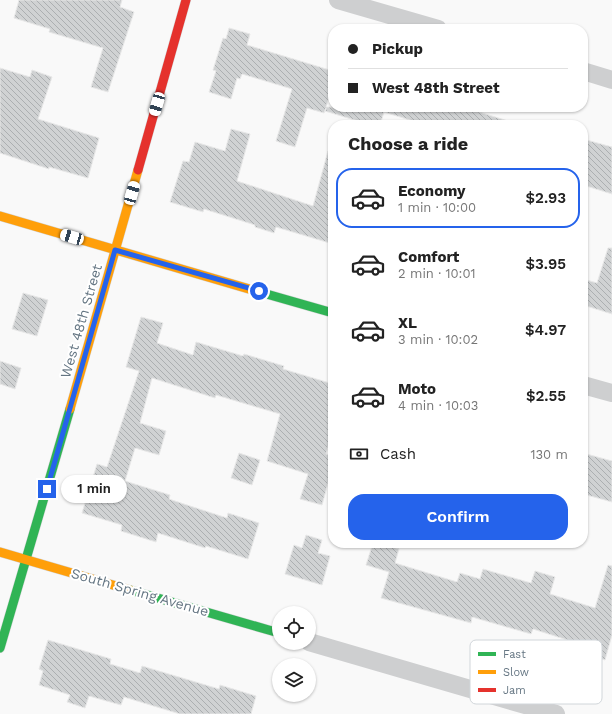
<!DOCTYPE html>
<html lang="en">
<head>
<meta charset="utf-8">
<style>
  :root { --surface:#fff; --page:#f2f2f2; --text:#222; --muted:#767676; --line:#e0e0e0; --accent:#2563eb }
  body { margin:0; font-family:"Work Sans",sans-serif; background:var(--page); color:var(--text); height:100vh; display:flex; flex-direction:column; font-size:15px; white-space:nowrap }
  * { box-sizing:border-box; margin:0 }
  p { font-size:13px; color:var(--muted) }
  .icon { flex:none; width:22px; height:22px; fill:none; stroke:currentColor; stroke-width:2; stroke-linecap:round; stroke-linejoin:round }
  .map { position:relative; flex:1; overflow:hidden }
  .side { position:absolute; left:328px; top:120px; width:260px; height:428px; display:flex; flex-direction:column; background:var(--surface); border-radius:16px; box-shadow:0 1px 3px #0004 }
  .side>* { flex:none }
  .top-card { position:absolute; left:328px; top:24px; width:260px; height:88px; border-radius:16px; box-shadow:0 1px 3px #0004; display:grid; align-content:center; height:88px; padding:0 20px; background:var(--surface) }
  .controls { position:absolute; left:272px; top:606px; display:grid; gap:8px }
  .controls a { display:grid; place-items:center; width:44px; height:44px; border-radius:50%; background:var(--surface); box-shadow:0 1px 3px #0004; font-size:20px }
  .end { position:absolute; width:18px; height:18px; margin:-9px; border:5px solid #2563eb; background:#fff; box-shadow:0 0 0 2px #fff }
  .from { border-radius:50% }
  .bubble { position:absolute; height:28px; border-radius:14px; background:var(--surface); box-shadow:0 1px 3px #0004; font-size:13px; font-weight:600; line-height:28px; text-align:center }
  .car { position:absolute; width:12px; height:24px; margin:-12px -6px; border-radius:5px; box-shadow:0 0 3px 1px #0007; background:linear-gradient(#fff 24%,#345 0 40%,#fff 0 76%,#345 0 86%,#fff 0) }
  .top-card b { display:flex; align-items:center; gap:14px; height:38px; font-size:15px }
  .top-card b+b { border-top:1px solid var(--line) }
  .top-card i { width:10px; height:10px; background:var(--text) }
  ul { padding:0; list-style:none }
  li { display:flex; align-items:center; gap:12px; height:60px; margin:0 8px 6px; padding:0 12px; border:2px solid transparent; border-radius:16px }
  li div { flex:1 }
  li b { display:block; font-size:15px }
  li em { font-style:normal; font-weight:600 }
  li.on { border-color:var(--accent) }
  li>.icon { width:36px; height:36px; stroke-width:1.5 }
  h2 { padding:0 20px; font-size:18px; line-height:48px }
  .pay { display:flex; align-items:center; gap:10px; height:44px; padding:0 20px; font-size:15px }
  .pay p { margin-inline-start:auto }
  .cta { display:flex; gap:8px; margin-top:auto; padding:8px 20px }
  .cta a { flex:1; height:46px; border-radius:16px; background:var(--accent); color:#fff; font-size:16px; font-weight:600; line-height:46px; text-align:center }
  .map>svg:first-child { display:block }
  .building { fill:url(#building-back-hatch); stroke:#e8e8e8 }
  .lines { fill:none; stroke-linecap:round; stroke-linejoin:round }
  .fast-casing { stroke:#d5d6d7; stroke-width:10 }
  .slow-casing { stroke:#d5d6d7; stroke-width:10 }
  .jam-casing { stroke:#d5d6d7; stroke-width:10 }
  .street { stroke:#cecfd0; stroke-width:18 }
  .fast { stroke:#30b455; stroke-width:9 }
  .slow { stroke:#ff9f0a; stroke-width:9 }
  .jam { stroke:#e5322d; stroke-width:9 }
  .route { stroke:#2563eb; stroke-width:5 }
  .labels { text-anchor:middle; stroke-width:4; stroke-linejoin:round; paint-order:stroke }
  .street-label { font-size:14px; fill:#657683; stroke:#fff }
  .key { fill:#fff; stroke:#d1d6da; stroke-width:1 }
  .key-label { font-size:11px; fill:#657683 }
</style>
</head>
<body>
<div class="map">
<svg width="612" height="714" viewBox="0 0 612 714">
  <defs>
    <pattern id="building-back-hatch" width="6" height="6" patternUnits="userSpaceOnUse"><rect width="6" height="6" fill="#d0d2d3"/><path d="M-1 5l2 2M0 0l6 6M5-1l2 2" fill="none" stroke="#acafb1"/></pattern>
  </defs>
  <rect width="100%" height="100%" fill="#f9f9f9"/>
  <!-- building -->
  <path class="building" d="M19,0h103l-2,7 14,5 -26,80 -17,-5 12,-39 -54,-16 1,-3 -36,-11z
    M229,28l21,6 -3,11 86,26v14l-7,22h137l45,14v4h-82l-42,-13 -4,13h-9l-46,-14 1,-3 -2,5 -17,-5 -12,39 -19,-6 16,-52 -50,-15 -2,5 -3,-1 -6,21 -22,-7 7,-21 -3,-1 10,-32 3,1z
    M0,68l30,9 2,-7 20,7 -14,42 61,19 -11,40 -39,-11v2l-49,-16z
    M231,129l19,5 -13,47 76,25 15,-55 5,1v92l-57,-17 -2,6 -19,-6v-2l-51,-16 -1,3 -33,-10 13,-41 6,1 6,-20 30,9z
    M583,139l29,8v47l-29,-9z
    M608,248h4v66l-29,-9v-26l14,4z
    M23,293l25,7 -11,36 -25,-7z
    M141,317l22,6 -6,20 36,12 3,-13 47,14 1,-2 40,12 -1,3 50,15v46l-7,24 7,2v21l-3,-1 -8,29 -22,-6 8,-25 -41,-13 13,-47 -64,-19 -1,3 -63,-20 -12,45 26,8 -7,24 -24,-7 -10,33 45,14 -1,4 18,6 40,13 1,-5 31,10 -11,36 -42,-13 -1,2 -47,-15 -2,9 -35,-11 1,-6 -40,-12 15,-49 10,3 32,-96 -13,-4z
    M0,361l21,7 -6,21 -15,-5z
    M239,453l21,7 -8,25 -21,-7z
    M583,453l29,8v41l-29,-8z
    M306,535l16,5 -4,13 12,3 -8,29 -37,-11 9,-29 8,3z
    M373,543h5l21,6 -4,14 62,19 3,-9 20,6 3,-10 48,14 4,-12 20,6 -5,17 45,14 13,-43 4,1v69l-7,25 -24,-7 2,-8 -50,-16 -2,5 -59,-17 -1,6 -90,-25 8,-26 -23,-7z
    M48,640l63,19 -1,5 30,9 2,-7 77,23 1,-4 36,11 -5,18h-71l-56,-17 -3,8 -32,-9 -4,12 -18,-6 3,-7 -31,-10 4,-14 -4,-2z"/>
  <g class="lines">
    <defs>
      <path id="fast" d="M263,293l70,20
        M130,590l149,43
        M0,648l70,-239"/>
      <path id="slow" d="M0,216l263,77
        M70,409l68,-239
        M0,552l130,38"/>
      <path id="jam" d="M138,170l48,-170"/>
    </defs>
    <!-- fast casing -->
    <use href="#fast" class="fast-casing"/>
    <!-- slow casing -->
    <use href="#slow" class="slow-casing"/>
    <!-- jam casing -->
    <use href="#jam" class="jam-casing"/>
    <!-- street -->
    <path class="street" d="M338,0l100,29
      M583,71l29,9
      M583,385l29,8
      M309,642l247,72"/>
    <!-- fast -->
    <use href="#fast" class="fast"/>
    <!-- slow -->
    <use href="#slow" class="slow"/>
    <!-- jam -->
    <use href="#jam" class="jam"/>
  </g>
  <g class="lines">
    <!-- route -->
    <path class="route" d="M47,489l68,-239 144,41"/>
  </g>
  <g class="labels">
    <!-- street labels -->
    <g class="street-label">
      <text transform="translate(81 321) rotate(-74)" y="5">West 48th Street</text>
      <text transform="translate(140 592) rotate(16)" y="5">South Spring Avenue</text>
    </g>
  </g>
  <!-- legend -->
  <rect x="470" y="640" width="132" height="64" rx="6" class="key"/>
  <rect x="478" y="652" width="18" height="4" fill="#30b455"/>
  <rect x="478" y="670" width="18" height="4" fill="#ff9f0a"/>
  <rect x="478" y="688" width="18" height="4" fill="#e5322d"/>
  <g class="key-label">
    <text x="503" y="658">Fast</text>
    <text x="503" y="676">Slow</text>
    <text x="503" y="694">Jam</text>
  </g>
</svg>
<div class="controls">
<a><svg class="icon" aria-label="locate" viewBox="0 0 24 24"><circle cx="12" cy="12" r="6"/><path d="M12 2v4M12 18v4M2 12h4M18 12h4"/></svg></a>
<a><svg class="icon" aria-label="layers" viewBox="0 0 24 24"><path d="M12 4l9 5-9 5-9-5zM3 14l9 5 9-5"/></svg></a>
</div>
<i class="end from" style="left:259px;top:291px"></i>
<i class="end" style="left:47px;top:489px"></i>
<div class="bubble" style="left:61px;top:475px;width:66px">1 min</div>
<i class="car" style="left:157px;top:104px;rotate:196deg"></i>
<i class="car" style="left:132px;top:193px;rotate:16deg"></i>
<i class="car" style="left:72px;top:237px;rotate:286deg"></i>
<div class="top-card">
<b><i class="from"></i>Pickup</b>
<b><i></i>West 48th Street</b>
</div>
<section class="side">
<h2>Choose a ride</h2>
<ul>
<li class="on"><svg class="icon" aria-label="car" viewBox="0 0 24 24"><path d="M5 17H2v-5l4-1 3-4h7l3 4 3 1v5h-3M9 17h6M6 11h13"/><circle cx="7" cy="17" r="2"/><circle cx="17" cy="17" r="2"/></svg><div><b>Economy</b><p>1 min · 10:00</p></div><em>$2.93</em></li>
<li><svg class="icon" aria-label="car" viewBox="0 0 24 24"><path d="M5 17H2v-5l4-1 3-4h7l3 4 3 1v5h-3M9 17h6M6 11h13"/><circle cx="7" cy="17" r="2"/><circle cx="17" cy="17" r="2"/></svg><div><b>Comfort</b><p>2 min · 10:01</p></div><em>$3.95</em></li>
<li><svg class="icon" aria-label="car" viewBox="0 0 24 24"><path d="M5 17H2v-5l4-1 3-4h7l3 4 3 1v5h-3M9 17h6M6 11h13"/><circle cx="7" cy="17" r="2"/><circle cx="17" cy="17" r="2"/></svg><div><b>XL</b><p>3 min · 10:02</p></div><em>$4.97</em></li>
<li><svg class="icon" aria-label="car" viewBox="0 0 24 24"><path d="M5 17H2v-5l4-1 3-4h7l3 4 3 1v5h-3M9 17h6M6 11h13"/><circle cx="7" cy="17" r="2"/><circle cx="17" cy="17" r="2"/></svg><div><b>Moto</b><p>4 min · 10:03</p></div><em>$2.55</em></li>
</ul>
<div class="pay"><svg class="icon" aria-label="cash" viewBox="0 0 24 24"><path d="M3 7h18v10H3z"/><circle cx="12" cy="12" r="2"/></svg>Cash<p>130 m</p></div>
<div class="cta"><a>Confirm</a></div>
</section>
</div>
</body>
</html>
